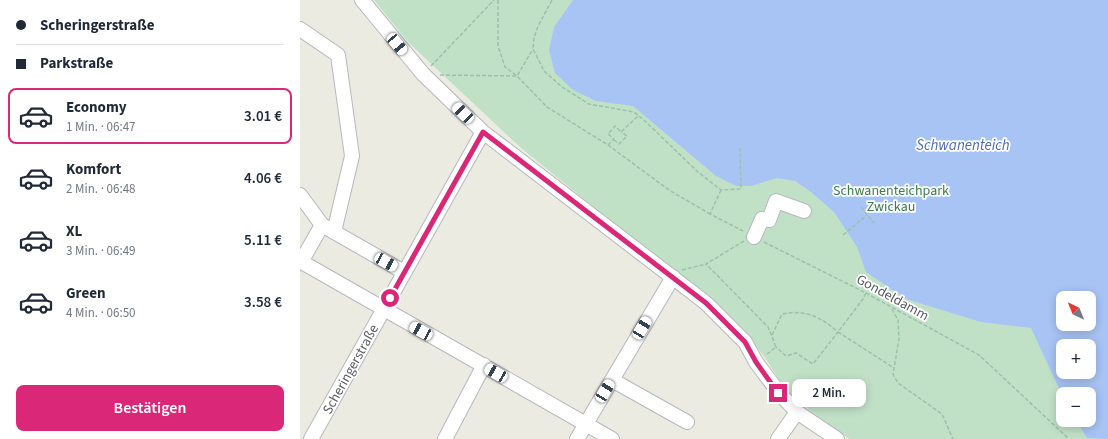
<!DOCTYPE html>
<html lang="de">
<head>
<meta charset="utf-8">
<style>
  :root { --surface:#fff; --page:#f6f6f7; --text:#1f2937; --muted:#747a83; --line:#e0e1e3; --accent:#db2777 }
  body { margin:0; font-family:"Source Sans 3",sans-serif; background:var(--page); color:var(--text); height:100vh; display:flex; flex-direction:column; font-size:15px; white-space:nowrap }
  * { box-sizing:border-box; margin:0 }
  p { font-size:13px; color:var(--muted) }
  .icon { flex:none; width:22px; height:22px; fill:none; stroke:currentColor; stroke-width:2; stroke-linecap:round; stroke-linejoin:round }
  .map { position:relative; flex:1; overflow:hidden }
  .side { display:flex; flex-direction:column; background:var(--surface); width:300px }
  .side>* { flex:none }
  .guide { display:grid; align-content:center; height:88px; padding:0 16px; background:var(--surface) }
  .needle { width:26px; rotate:317deg }
  .controls { position:absolute; left:756px; top:291px; display:grid; gap:8px }
  .controls a { display:grid; place-items:center; width:40px; height:40px; border-radius:8px; background:var(--surface); box-shadow:0 2px 10px #0003; font-size:20px }
  .end { position:absolute; width:18px; height:18px; margin:-9px; border:5px solid #db2777; background:#fff; box-shadow:0 0 0 2px #fff }
  .from { border-radius:50% }
  .bubble { position:absolute; height:28px; border-radius:8px; background:var(--surface); box-shadow:0 2px 10px #0003; font-size:13px; font-weight:600; line-height:28px; text-align:center }
  .car { position:absolute; width:12px; height:24px; margin:-12px -6px; border-radius:5px; box-shadow:0 0 3px 1px #0007; background:linear-gradient(#fff 24%,#345 0 40%,#fff 0 76%,#345 0 86%,#fff 0) }
  .guide b { display:flex; align-items:center; gap:14px; height:38px; font-size:15px }
  .guide b+b { border-top:1px solid var(--line) }
  .guide i { width:10px; height:10px; background:var(--text) }
  ul { padding:0; list-style:none }
  li { display:flex; align-items:center; gap:12px; height:56px; margin:0 8px 6px; padding:0 8px; border:2px solid transparent; border-radius:8px }
  li div { flex:1 }
  li b { display:block; font-size:15px }
  li em { font-style:normal; font-weight:600 }
  li.active { border-color:var(--accent) }
  li>.icon { width:36px; height:36px; stroke-width:1.5 }
  .cta { display:flex; gap:8px; margin-top:auto; padding:8px 16px }
  .cta a { flex:1; height:46px; border-radius:8px; background:var(--accent); color:#fff; font-size:16px; font-weight:600; line-height:46px; text-align:center }
  main { display:flex; flex:1; min-height:0 }
  .map>svg:first-child { display:block }
  .green { fill:#c1e1c7; fill-rule:evenodd }
  .water { fill:#a8c4f5; fill-rule:evenodd }
  .lines { fill:none; stroke-linecap:round; stroke-linejoin:round }
  .minor-casing { stroke:#b7b8bd; stroke-width:16 }
  .path { stroke:#9ac1ad; stroke-width:1.5; stroke-dasharray:4 2; stroke-linecap:butt }
  .minor { stroke:#fff; stroke-width:14 }
  .route { stroke:#db2777; stroke-width:5 }
  .labels { text-anchor:middle; stroke-width:3.5; stroke-linejoin:round; paint-order:stroke }
  .park-label { font-size:14px; fill:#3d7d4d; stroke:#fff }
  .street-label { font-size:14px; fill:#5a5c61; stroke:#fff }
  .water-label { font-size:15px; font-style:italic; fill:#4e6bb5; stroke:#fff }
</style>
</head>
<body>
<main>
<section class="side">
<div class="guide">
<b><i class="from"></i>Scheringerstraße</b>
<b><i></i>Parkstraße</b>
</div>
<ul>
<li class="active"><svg class="icon" aria-label="car" viewBox="0 0 24 24"><path d="M5 17H2v-5l4-1 3-4h7l3 4 3 1v5h-3M9 17h6M6 11h13"/><circle cx="7" cy="17" r="2"/><circle cx="17" cy="17" r="2"/></svg><div><b>Economy</b><p>1 Min. · 06:47</p></div><em>3.01 €</em></li>
<li><svg class="icon" aria-label="car" viewBox="0 0 24 24"><path d="M5 17H2v-5l4-1 3-4h7l3 4 3 1v5h-3M9 17h6M6 11h13"/><circle cx="7" cy="17" r="2"/><circle cx="17" cy="17" r="2"/></svg><div><b>Komfort</b><p>2 Min. · 06:48</p></div><em>4.06 €</em></li>
<li><svg class="icon" aria-label="car" viewBox="0 0 24 24"><path d="M5 17H2v-5l4-1 3-4h7l3 4 3 1v5h-3M9 17h6M6 11h13"/><circle cx="7" cy="17" r="2"/><circle cx="17" cy="17" r="2"/></svg><div><b>XL</b><p>3 Min. · 06:49</p></div><em>5.11 €</em></li>
<li><svg class="icon" aria-label="car" viewBox="0 0 24 24"><path d="M5 17H2v-5l4-1 3-4h7l3 4 3 1v5h-3M9 17h6M6 11h13"/><circle cx="7" cy="17" r="2"/><circle cx="17" cy="17" r="2"/></svg><div><b>Green</b><p>4 Min. · 06:50</p></div><em>3.58 €</em></li>
</ul>
<div class="cta"><a>Bestätigen</a></div>
</section>
<div class="map">
<svg width="808" height="439" viewBox="0 0 808 439">
  <rect width="100%" height="100%" fill="#ebebe2"/>
  <!-- green -->
  <path class="green" d="M74,0h734v439h-259l-61,-45 -22,-35 -24,-31 -222,-181 -112,-105zM763,298h26v26h-26zM763,346h26v26h-26zM763,394h26v26h-26z"/>
  <!-- water -->
  <path class="water" d="M273,0h535v439l-21,-1 -11,-18h13v-26h-26v3l-32,-69 -50,-6 -75,-23 -40,-27 -9,-25 -23,-35 -23,-20 -16,-11 -18,-3 -26,8h-15l-20,-10 -83,-70 -37,-5 -23,-11 -18,-17 -6,-23 5,-23zM763,298h26v26h-26zM763,346h26v26h-26z"/>
  <g class="lines">
    <defs>
      <path id="minor" d="M62,0l61,74 60,58 223,171 39,39 11,20 23,31 18,19 40,27
        M0,29l38,26 14,101 -18,76
        M0,195l22,30 82,47
        M454,237l8,-18 7,1 7,-19 28,10
        M0,261l312,178
        M1,262l21,-37
        M312,380l75,42
        M11,439l172,-307
        M145,439l39,-74
        M277,439l96,-162
        M478,439l19,-27"/>
    </defs>
    <!-- minor casing -->
    <use href="#minor" class="minor-casing"/>
    <!-- path -->
    <path class="path" d="M198,0v46l7,21 12,9 30,31 61,38 61,45 41,24
      M252,0l-14,26 -4,12 -1,11 11,22 18,16 27,17 45,8 11,9 53,51 23,18 20,-1 -1,-41
      M131,66l63,-66
      M140,75l77,1 16,-27
      M314,140l5,4 8,-8 -6,-4
      M308,145l6,-6 -6,-5 7,-8 6,6 17,-16
      M421,190l-11,24 33,17
      M561,207l13,16
      M543,235l24,-20
      M444,241l-38,23 62,63 8,20 -10,8
      M464,242l102,51 113,62 90,84
      M382,270l24,-6
      M566,293l-3,6 -25,33 56,36
      M592,309l6,11 1,19 -6,35 5,9 44,31 11,25
      M472,335l10,-21c23,-5 39,3 56,18l-25,32 -17,-11 -10,3 -10,-9"/>
    <!-- minor -->
    <use href="#minor" class="minor"/>
  </g>
  <g class="lines">
    <!-- route -->
    <path class="route" d="M90,298l93,-166 223,171 39,39 11,20 22,31"/>
  </g>
  <g class="labels">
    <!-- park labels -->
    <g class="park-label">
      <text x="591" y="195">Schwanenteichpark<tspan x="591" dy="16">Zwickau</tspan></text>
    </g>
    <!-- street labels -->
    <g class="street-label">
      <text transform="translate(593 297) rotate(29)" y="5">Gondeldamm</text>
      <text transform="translate(50 369) rotate(-61)" y="5">Scheringerstraße</text>
    </g>
    <!-- water labels -->
    <g class="water-label">
      <text x="663" y="150">Schwanenteich</text>
    </g>
  </g>
</svg>
<div class="controls">
<a><svg class="needle" viewBox="-14 -14 28 28"><path d="M0-13l5 13h-10z" fill="#e53935"/><path d="M0 13l5-13h-10z" fill="#747a83"/></svg></a>
<a>+</a>
<a>−</a>
</div>
<i class="end from" style="left:90px;top:298px"></i>
<i class="end" style="left:478px;top:393px"></i>
<div class="bubble" style="left:492px;top:379px;width:74px">2 Min.</div>
<i class="car" style="left:97px;top:44px;rotate:140deg"></i>
<i class="car" style="left:163px;top:113px;rotate:314deg"></i>
<i class="car" style="left:86px;top:262px;rotate:119deg"></i>
<i class="car" style="left:342px;top:328px;rotate:31deg"></i>
<i class="car" style="left:121px;top:331px;rotate:299deg"></i>
<i class="car" style="left:196px;top:373px;rotate:300deg"></i>
<i class="car" style="left:305px;top:391px;rotate:31deg"></i>
</div>
</main>
</body>
</html>
